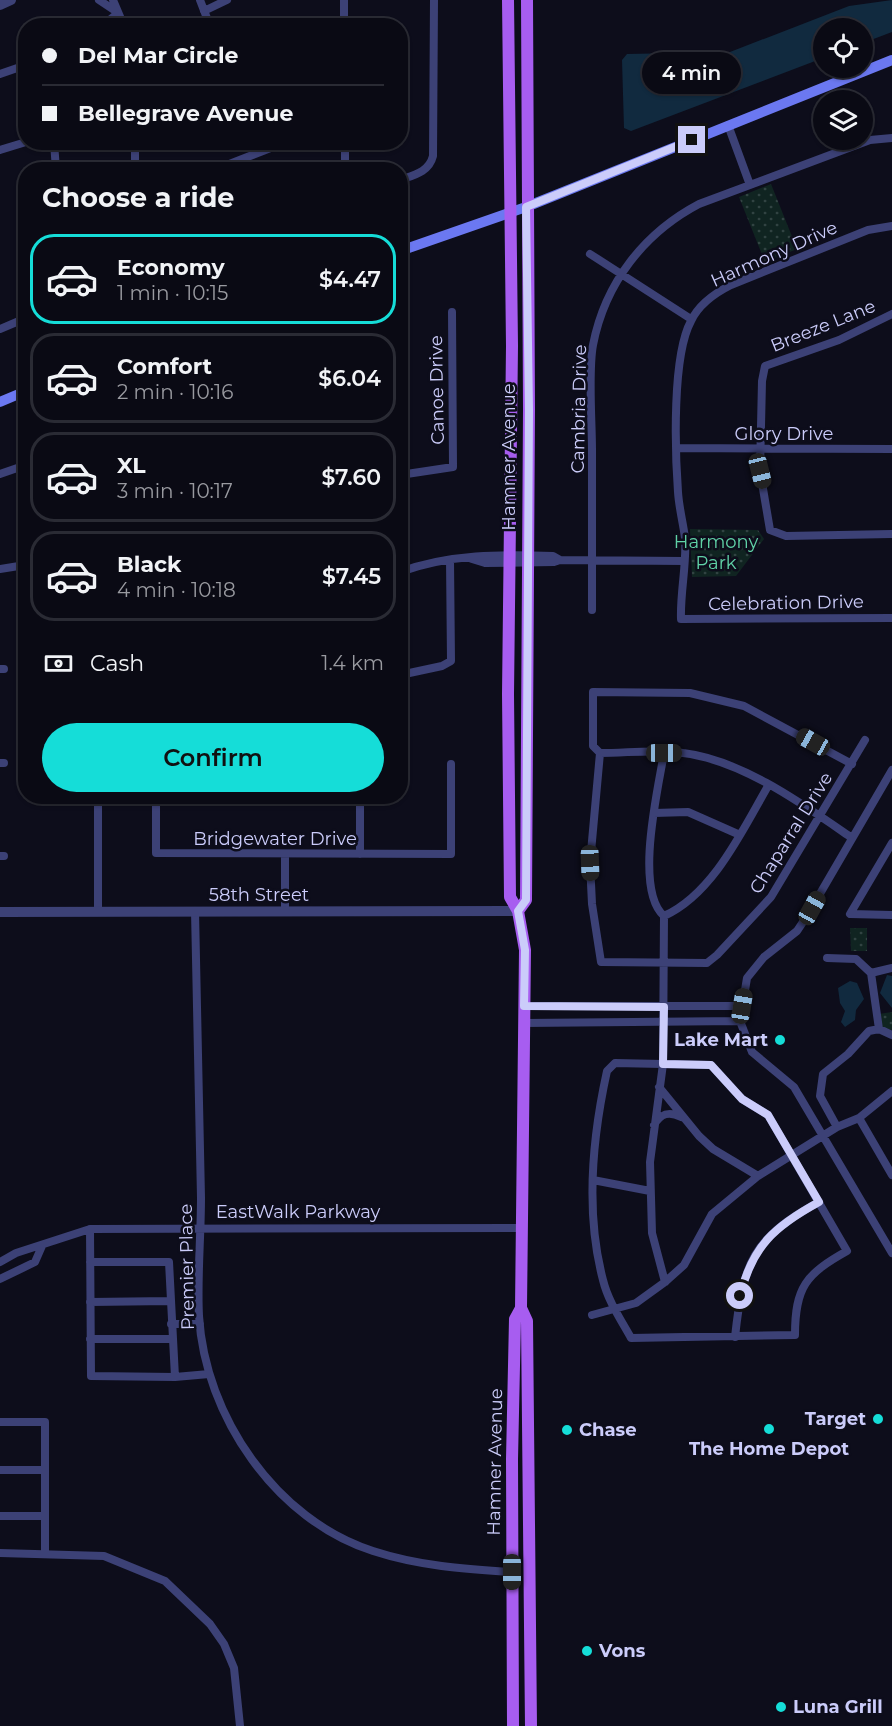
<!DOCTYPE html>
<html lang="en">
<head>
<meta charset="utf-8">
<style>
  :root { --surface:#0a0a14; --page:#181822; --text:#f1f3f6; --muted:#999aa0; --line:#2a2b34; --accent:#15ddd8 }
  body { margin:0; font-family:Montserrat,sans-serif; background:var(--page); color:var(--text); height:100vh; display:flex; flex-direction:column; font-size:22px; white-space:nowrap }
  * { box-sizing:border-box; margin:0 }
  p { font-size:20px; color:var(--muted) }
  .icon { flex:none; width:33px; height:33px; fill:none; stroke:currentColor; stroke-width:2; stroke-linecap:round; stroke-linejoin:round }
  .map { position:relative; flex:1; overflow:hidden }
  .panel { position:absolute; left:18px; top:162px; width:390px; height:642px; display:flex; flex-direction:column; background:var(--surface); border-radius:24px; box-shadow:0 2px 4px #0004,0 0 0 2px var(--line) }
  .panel>* { flex:none }
  .guide { position:absolute; left:18px; top:18px; width:390px; height:132px; border-radius:24px; box-shadow:0 2px 4px #0004,0 0 0 2px var(--line); display:grid; align-content:center; height:132px; padding:0 24px; background:var(--surface) }
  .fabs { position:absolute; left:813px; top:18px; display:grid; gap:12px }
  .fabs a { display:grid; place-items:center; width:60px; height:60px; border-radius:50%; background:var(--surface); box-shadow:0 2px 4px #0004,0 0 0 2px var(--line); font-size:30px }
  .end { position:absolute; width:27px; height:27px; margin:-14px; border:8px solid #cbccfa; background:#111; box-shadow:0 0 0 3px #111 }
  .from { border-radius:50% }
  .bubble { position:absolute; height:42px; border-radius:21px; background:var(--surface); box-shadow:0 2px 4px #0004,0 0 0 2px var(--line); font-size:20px; font-weight:600; line-height:42px; text-align:center }
  .car { position:absolute; width:18px; height:36px; margin:-18px -9px; border-radius:8px; box-shadow:0 0 4px 2px #0007; background:linear-gradient(#222 24%,#8ab4d8 0 40%,#222 0 76%,#8ab4d8 0 86%,#222 0) }
  .guide b { display:flex; align-items:center; gap:21px; height:57px; font-size:22px }
  .guide b+b { border-top:2px solid var(--line) }
  .guide i { width:15px; height:15px; background:var(--text) }
  ul { padding:0; list-style:none }
  li { display:flex; align-items:center; gap:18px; height:90px; margin:0 12px 9px; padding:0 12px; border:3px solid var(--line); border-radius:24px }
  li div { flex:1 }
  li b { display:block; font-size:22px }
  li em { font-style:normal; font-weight:600 }
  li.on { border-color:var(--accent) }
  li>.icon { width:54px; height:54px; stroke-width:1.5 }
  h2 { padding:0 24px; font-size:27px; line-height:72px }
  .pay { display:flex; align-items:center; gap:15px; height:66px; padding:0 24px; font-size:22px }
  .pay p { margin-inline-start:auto }
  .cta { display:flex; gap:12px; margin-top:auto; padding:12px 24px }
  .cta a { flex:1; height:69px; border-radius:36px; background:var(--accent); color:#111; font-size:24px; font-weight:600; line-height:69px; text-align:center }
  .map>svg:first-child { display:block }
  .park { fill:url(#park-dots) }
  .water { fill:#112a3f }
  .lines { fill:none; stroke-linecap:round; stroke-linejoin:round }
  .minor { stroke:#3c4176; stroke-width:8 }
  .tertiary { stroke:#3c4176; stroke-width:10 }
  .secondary { stroke:#6b78f1; stroke-width:10 }
  .primary { stroke:#a75df0; stroke-width:12 }
  .route { stroke:#cbccfa; stroke-width:8 }
  .poi-dot { fill:#15ddd8; stroke:#0d0d1b; stroke-width:2 }
  .labels { text-anchor:middle; stroke-width:5; stroke-linejoin:round; paint-order:stroke }
  .street-label { font-size:18px; fill:#cbccfa; stroke:#0d0d1b }
  .park-label { font-size:18px; fill:#60d2a7; stroke:#0d0d1b }
  .poi-label { font-size:18px; font-weight:bold; fill:#cbccfa; stroke:#0d0d1b; text-anchor:start }
</style>
</head>
<body>
<div class="map">
<svg width="892" height="1726" viewBox="0 0 892 1726">
  <defs>
    <pattern id="park-dots" width="8" height="8" patternUnits="userSpaceOnUse" patternTransform="scale(1.5)"><rect width="8" height="8" fill="#102421"/><path d="M2 2h.1M6 6h.1" fill="none" stroke="#314342" stroke-width="1.8" stroke-linecap="round"/></pattern>
  </defs>
  <rect width="100%" height="100%" fill="#0d0d1b"/>
  <!-- park -->
  <path class="park" d="M771,184l26,65 -32,13 -26,-65z
    M690,529l68,1 6,9 -28,37 -44,1z
    M850,928h17v23h-16z
    M892,1012v18l-10,-3 -3,-13z"/>
  <!-- water -->
  <path class="water" d="M892,0v32l-29,11 -1,-15h-38l-1,30 -192,73 -7,-3 -2,-68 5,-6 103,-2 119,-46z
    M887,975l5,1v32l-12,-15z
    M850,981l7,2 7,16 -8,11 -1,10 -10,7 -4,-5 4,-11 -5,-8 -2,-15z"/>
  <g class="lines">
    <!-- minor -->
    <path class="minor" d="M99,0l18,12
      M113,0l11,26
      M200,0l10,26
      M344,0v26
      M204,11l23,-11
      M102,26l16,-13
      M0,74l26,-9
      M728,125l22,60
      M54,142l2,28
      M135,142v28
      M345,142v28
      M0,150l26,-8
      M214,170l72,-28
      M400,180c14,-5 29,-8 33,-24l1,-156
      M892,226l-24,4 -137,55c-16,8 -32,19 -40,36 -19,35 -16,130 -13,171 1,16 5,30 7,46 2,26 -5,54 -4,81l211,-1
      M590,254l101,65
      M892,314l-53,26 -74,26 -3,15 -2,90 10,59 16,6 106,-2
      M0,329l26,-11
      M676,448l216,1
      M0,474l26,-9
      M400,475l53,-8 -1,-155
      M472,559l13,4 69,-1 6,-2 124,1
      M0,569l25,-4
      M400,572c49,-18 102,-18 153,-16l7,4
      M592,610c0,-53 0,-107 0,-160 0,-29 -4,-79 1,-105 12,-62 51,-112 106,-141l171,-64 22,-2
      M0,669h4
      M400,675l42,-9 9,-5 -1,-101
      M600,753c27,0 57,-4 83,0 59,7 121,52 169,85
      M664,753c-6,36 -30,137 0,163l-1,148 -13,98 2,71 13,49
      M0,763h4
      M852,764l-108,-58 -54,-13 -97,-1v54l7,7 -10,110 2,41 9,58 106,1 10,-8 54,-58 94,-157
      M892,770l-85,146 -10,15 -33,26 -17,21 -7,43 12,31 42,35 98,166
      M98,796v116
      M156,796v57l295,1v-90
      M360,796v58
      M654,813l34,-1 52,23
      M892,843l-42,71 42,1
      M285,854v57
      M0,856h4
      M195,911c2,96 4,191 6,287 0,39 -4,79 -2,118 6,100 77,204 174,235 46,15 91,18 138,21
      M664,916c49,-22 78,-85 104,-130
      M827,958l29,1 15,14 8,56
      M871,973l21,-5
      M524,1006h218
      M524,1023l216,-2
      M892,1035l-13,-6 -10,2 -21,23 -25,20 -3,22 17,31 22,-9 33,-27
      M615,1063l96,2 31,34 26,16 79,136c-41,23 -52,36 -52,84l-164,3c-10,-18 -23,-37 -28,-58 -18,-68 -11,-141 4,-209z
      M659,1087l40,49 14,13 45,27
      M859,1118l33,57
      M654,1125c7,-12 15,-14 27,-8
      M593,1180l57,11
      M90,1229l1,147 84,1
      M0,1262l16,-9 74,-24 432,-1
      M90,1262h79l6,115 34,-3
      M0,1279l35,-17 7,-16
      M90,1302l80,-1
      M592,1315l44,-12 29,-21 19,-17 28,-51 46,-38 79,-49
      M171,1324h29
      M735,1337c8,-73 17,-99 84,-135
      M90,1339h81
      M0,1422h45v131
      M0,1470h45
      M0,1516h45
      M0,1553l104,3 61,25 45,43 14,20 10,24 6,58"/>
    <!-- tertiary -->
    <path class="tertiary" d="M0,5l11,-5
      M0,912l518,-1"/>
    <!-- secondary -->
    <path class="secondary" d="M400,251l126,-44 366,-147
      M0,402l26,-11"/>
    <!-- primary -->
    <path class="primary" d="M508,0l4,346 -4,348 2,203 8,14 7,39 -4,358 6,13 4,405
      M518,911l8,-11 3,-491 -2,-409
      M513,1726l-1,-267 3,-140 6,-11"/>
  </g>
  <g class="lines">
    <!-- route -->
    <path class="route" d="M692,140l-166,67 3,203 -3,490 -8,11 7,39 -1,56 140,1 -1,57 48,1 31,34 26,16 51,87c-44,24 -67,44 -79,94"/>
  </g>
  <!-- markers -->
  <g class="poi-dot">
    <circle cx="780" cy="1040" r="6"/>
    <circle cx="878" cy="1419" r="6"/>
    <circle cx="769" cy="1429" r="6"/>
    <circle cx="567" cy="1430" r="6"/>
    <circle cx="587" cy="1651" r="6"/>
    <circle cx="781" cy="1707" r="6"/>
  </g>
  <g class="labels">
    <!-- street labels -->
    <g class="street-label">
      <text transform="translate(774 254) rotate(-24)" y="6">Harmony Drive</text>
      <text transform="translate(823 326) rotate(-22)" y="6">Breeze Lane</text>
      <text transform="translate(437 390) rotate(-91)" y="6">Canoe Drive</text>
      <text transform="translate(579 409) rotate(-89)" y="6">Cambria Drive</text>
      <text x="784" y="440">Glory Drive</text>
      <text transform="translate(509 457) rotate(-90)" y="6">Hamner Avenue</text>
      <text transform="translate(786 603) rotate(-1)" y="6">Celebration Drive</text>
      <text transform="translate(791 833) rotate(-58)" y="6">Chaparral Drive</text>
      <text x="275" y="845">Bridgewater Drive</text>
      <text x="259" y="901">58th Street</text>
      <text x="298" y="1218">EastWalk Parkway</text>
      <text transform="translate(187 1267) rotate(-91)" y="6">Premier Place</text>
      <text transform="translate(495 1462) rotate(-89)" y="6">Hamner Avenue</text>
    </g>
    <!-- park labels -->
    <g class="park-label">
      <text x="716" y="548">Harmony<tspan x="716" dy="21">Park</tspan></text>
    </g>
    <!-- poi labels -->
    <g class="poi-label">
      <text x="768" y="1046" text-anchor="end">Lake Mart</text>
      <text x="866" y="1425" text-anchor="end">Target</text>
      <text x="579" y="1436">Chase</text>
      <text x="769" y="1455" text-anchor="middle">The Home Depot</text>
      <text x="599" y="1657">Vons</text>
      <text x="793" y="1713">Luna Grill</text>
    </g>
  </g>
</svg>
<div class="fabs">
<a><svg class="icon" aria-label="locate" viewBox="0 0 24 24"><circle cx="12" cy="12" r="6"/><path d="M12 2v4M12 18v4M2 12h4M18 12h4"/></svg></a>
<a><svg class="icon" aria-label="layers" viewBox="0 0 24 24"><path d="M12 4l9 5-9 5-9-5zM3 14l9 5 9-5"/></svg></a>
</div>
<i class="end from" style="left:740px;top:1296px"></i>
<i class="end" style="left:692px;top:140px"></i>
<div class="bubble" style="left:642px;top:52px;width:99px">4 min</div>
<i class="car" style="left:760px;top:471px;rotate:166deg"></i>
<i class="car" style="left:813px;top:742px;rotate:299deg"></i>
<i class="car" style="left:664px;top:753px;rotate:90deg"></i>
<i class="car" style="left:590px;top:863px;rotate:178deg"></i>
<i class="car" style="left:812px;top:908px;rotate:29deg"></i>
<i class="car" style="left:742px;top:1006px;rotate:9deg"></i>
<i class="car" style="left:512px;top:1572px;rotate:180deg"></i>
<div class="guide">
<b><i class="from"></i>Del Mar Circle</b>
<b><i></i>Bellegrave Avenue</b>
</div>
<section class="panel">
<h2>Choose a ride</h2>
<ul>
<li class="on"><svg class="icon" aria-label="car" viewBox="0 0 24 24"><path d="M5 17H2v-5l4-1 3-4h7l3 4 3 1v5h-3M9 17h6M6 11h13"/><circle cx="7" cy="17" r="2"/><circle cx="17" cy="17" r="2"/></svg><div><b>Economy</b><p>1 min · 10:15</p></div><em>$4.47</em></li>
<li><svg class="icon" aria-label="car" viewBox="0 0 24 24"><path d="M5 17H2v-5l4-1 3-4h7l3 4 3 1v5h-3M9 17h6M6 11h13"/><circle cx="7" cy="17" r="2"/><circle cx="17" cy="17" r="2"/></svg><div><b>Comfort</b><p>2 min · 10:16</p></div><em>$6.04</em></li>
<li><svg class="icon" aria-label="car" viewBox="0 0 24 24"><path d="M5 17H2v-5l4-1 3-4h7l3 4 3 1v5h-3M9 17h6M6 11h13"/><circle cx="7" cy="17" r="2"/><circle cx="17" cy="17" r="2"/></svg><div><b>XL</b><p>3 min · 10:17</p></div><em>$7.60</em></li>
<li><svg class="icon" aria-label="car" viewBox="0 0 24 24"><path d="M5 17H2v-5l4-1 3-4h7l3 4 3 1v5h-3M9 17h6M6 11h13"/><circle cx="7" cy="17" r="2"/><circle cx="17" cy="17" r="2"/></svg><div><b>Black</b><p>4 min · 10:18</p></div><em>$7.45</em></li>
</ul>
<div class="pay"><svg class="icon" aria-label="cash" viewBox="0 0 24 24"><path d="M3 7h18v10H3z"/><circle cx="12" cy="12" r="2"/></svg>Cash<p>1.4 km</p></div>
<div class="cta"><a>Confirm</a></div>
</section>
</div>
</body>
</html>
